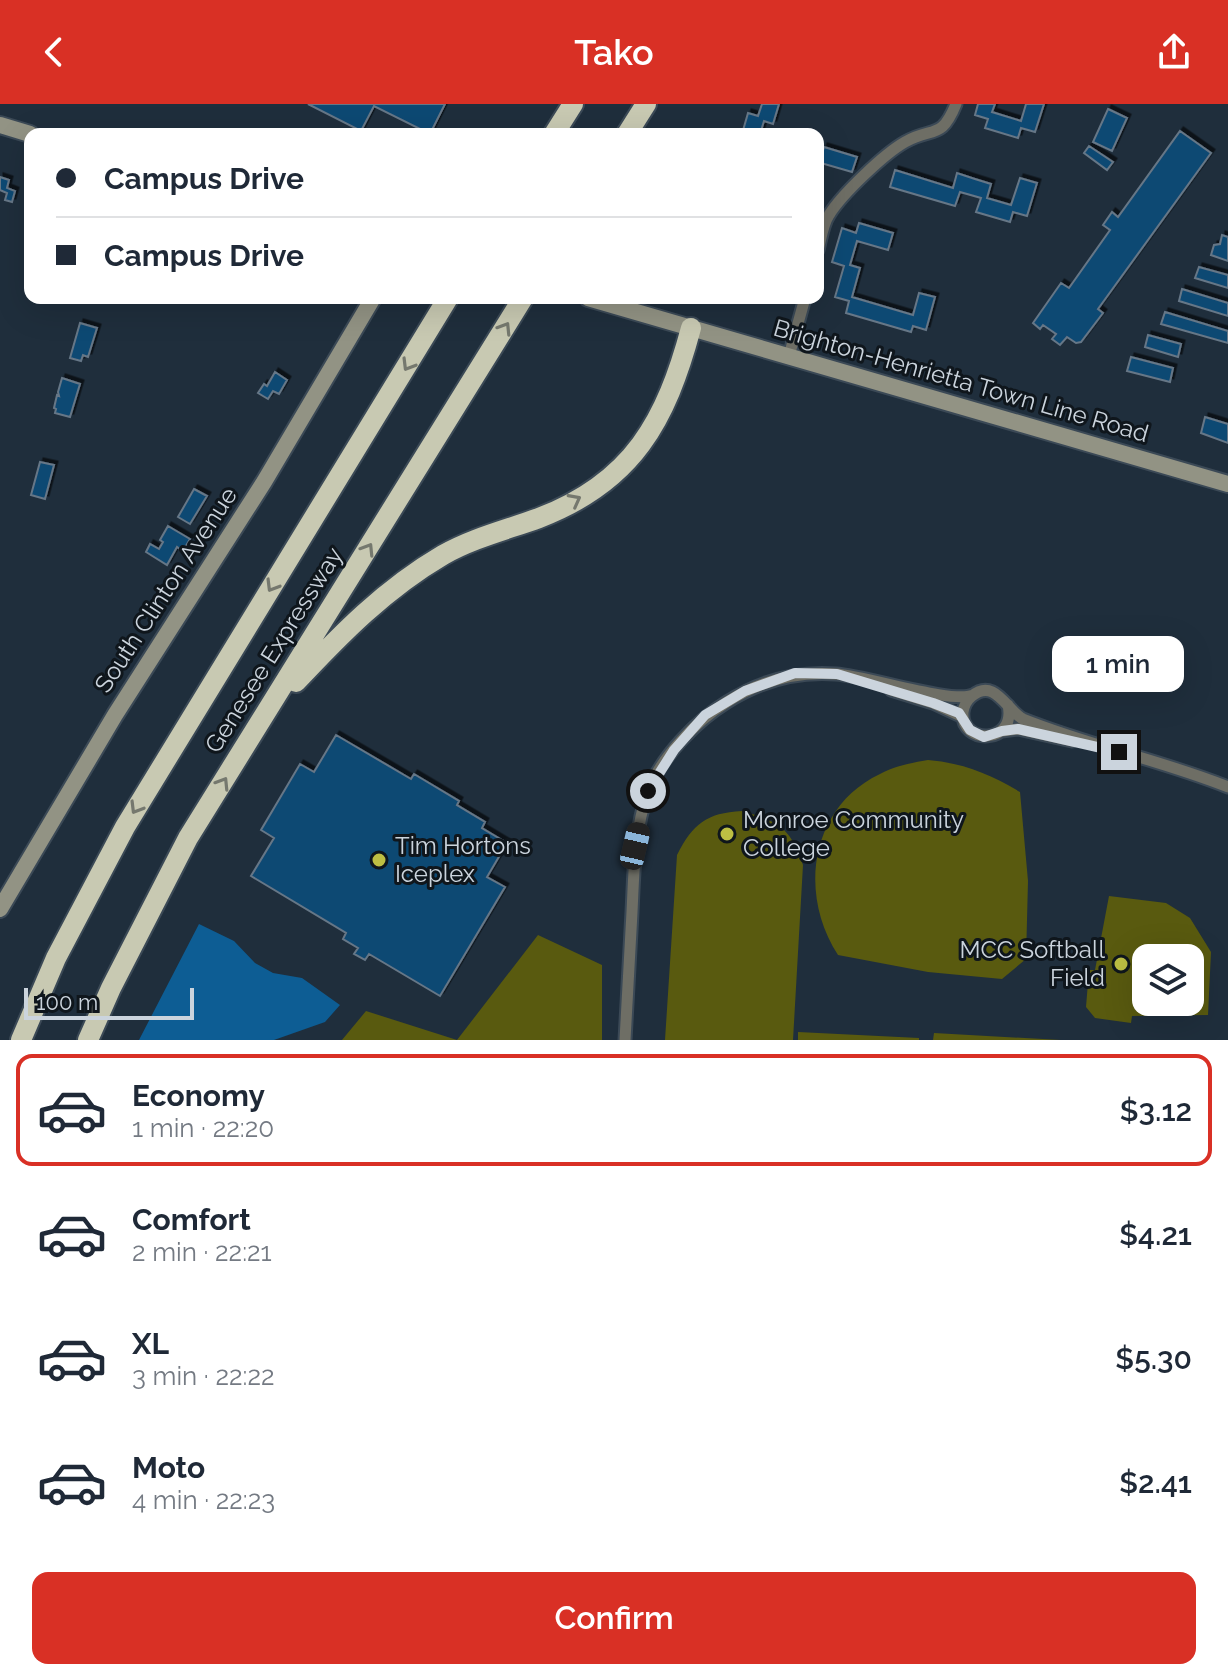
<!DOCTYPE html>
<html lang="en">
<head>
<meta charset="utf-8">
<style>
  :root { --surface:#fff; --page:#f6f6f7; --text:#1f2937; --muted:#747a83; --line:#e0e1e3; --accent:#d93025 }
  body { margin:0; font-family:Raleway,sans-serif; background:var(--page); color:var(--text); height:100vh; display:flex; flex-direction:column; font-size:30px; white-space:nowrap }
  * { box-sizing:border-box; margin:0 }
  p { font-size:26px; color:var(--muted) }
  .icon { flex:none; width:44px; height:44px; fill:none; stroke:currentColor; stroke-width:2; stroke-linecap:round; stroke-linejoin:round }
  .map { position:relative; height:936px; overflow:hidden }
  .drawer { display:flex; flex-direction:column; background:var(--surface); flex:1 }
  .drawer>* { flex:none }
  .top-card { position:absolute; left:24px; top:24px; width:800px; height:176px; border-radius:16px; box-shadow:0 8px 32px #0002; display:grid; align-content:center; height:176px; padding:0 32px; background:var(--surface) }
  .tools { position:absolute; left:1132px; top:840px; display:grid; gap:16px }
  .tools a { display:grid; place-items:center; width:72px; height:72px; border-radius:16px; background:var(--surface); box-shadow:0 8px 32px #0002; font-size:40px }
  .scale { position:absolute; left:24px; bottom:20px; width:170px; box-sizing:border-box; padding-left:8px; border:4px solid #cbd4dd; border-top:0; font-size:22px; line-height:28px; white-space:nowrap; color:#cbd4dd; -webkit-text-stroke:6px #0f161c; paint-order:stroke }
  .end { position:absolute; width:36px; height:36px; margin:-18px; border:10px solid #cbd4dd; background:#111; box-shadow:0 0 0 4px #111 }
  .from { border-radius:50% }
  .bubble { position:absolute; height:56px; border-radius:16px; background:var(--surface); box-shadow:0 8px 32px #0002; font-size:26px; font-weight:600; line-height:56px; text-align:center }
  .car { position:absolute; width:24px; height:48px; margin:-24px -12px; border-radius:10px; box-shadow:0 0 6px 2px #0007; background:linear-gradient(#222 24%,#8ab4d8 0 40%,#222 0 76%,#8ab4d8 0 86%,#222 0) }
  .top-card b { display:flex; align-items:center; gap:28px; height:76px; font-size:30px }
  .top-card b+b { border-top:2px solid var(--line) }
  .top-card i { width:20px; height:20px; background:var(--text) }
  ul { padding:14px 0 0; list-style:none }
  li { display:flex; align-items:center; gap:24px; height:112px; margin:0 16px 12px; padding:0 16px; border:4px solid transparent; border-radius:16px }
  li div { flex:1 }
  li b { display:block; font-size:30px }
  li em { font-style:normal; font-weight:600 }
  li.active { border-color:var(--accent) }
  li>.icon { width:72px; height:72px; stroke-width:1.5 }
  .button { display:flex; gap:16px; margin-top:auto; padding:16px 32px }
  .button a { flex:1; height:92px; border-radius:16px; background:var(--accent); color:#fff; font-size:32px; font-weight:600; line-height:92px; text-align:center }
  header { display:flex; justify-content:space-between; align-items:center; height:104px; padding:0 32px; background:var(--accent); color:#fff; font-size:36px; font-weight:600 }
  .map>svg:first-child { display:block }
  .green { fill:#595a0f; fill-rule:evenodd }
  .water { fill:#0d5d94 }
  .building { fill:#104973; stroke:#667787; stroke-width:2; filter:url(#shadow) }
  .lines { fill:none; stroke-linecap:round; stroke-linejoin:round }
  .street-casing { stroke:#3b4956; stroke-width:15 }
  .secondary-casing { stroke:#3b4956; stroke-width:20 }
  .highway-casing { stroke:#3b4956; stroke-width:24 }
  .street { stroke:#6e6e65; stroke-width:11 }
  .secondary { stroke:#929384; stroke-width:16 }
  .highway { stroke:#c8c9b2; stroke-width:20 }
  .oneway { stroke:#75786e }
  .route { stroke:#cbd4dd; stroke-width:10 }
  .poi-dot { fill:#bdbf43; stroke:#0f161c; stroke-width:3 }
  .labels { text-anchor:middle; stroke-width:6; stroke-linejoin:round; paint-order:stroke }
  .street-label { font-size:24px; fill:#cbd4dd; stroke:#0f161c }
  .poi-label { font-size:24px; fill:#cbd4dd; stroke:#0f161c; text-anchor:start }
</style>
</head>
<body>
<header><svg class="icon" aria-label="back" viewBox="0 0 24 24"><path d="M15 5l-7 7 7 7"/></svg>Tako<svg class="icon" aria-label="share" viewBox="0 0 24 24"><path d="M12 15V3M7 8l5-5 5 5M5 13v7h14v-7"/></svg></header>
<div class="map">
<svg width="1228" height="936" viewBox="0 0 1228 936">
  <defs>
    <filter id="shadow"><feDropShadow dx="3.5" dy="-3.5" stdDeviation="0" flood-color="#0009"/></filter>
  </defs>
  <rect width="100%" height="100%" fill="#1f2e3c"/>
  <!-- green -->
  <path class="green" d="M928,656c35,3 62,14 92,32l8,89 -2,78 -24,20 -74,-7 -90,-17c-40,-61 -28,-148 42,-181 15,-8 31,-11 48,-14z
    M742,707c36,10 49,17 61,54l-10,175h-128l12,-185c16,-31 29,-42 65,-44z
    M1109,792l57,7 24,15 21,34 -3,63 -76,1 -1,7 -36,-5 -9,-11 3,-37h6zM1146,854h44v44h-44z
    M538,831l64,30v75h-260l24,-29 91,29z
    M798,928l121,6v2h-121z
    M934,929l127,7h-128z"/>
  <!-- water -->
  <path class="water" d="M199,820l35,17 21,22 18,10 29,5 38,27 -15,17 -51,18h-135z"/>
  <!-- building -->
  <path class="building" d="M308,0h137l-15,30 -56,-28 -13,25z
    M762,0h17l-6,20 -9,-3 -4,13h-18l6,-21 10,3z
    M978,0h17l-3,8 29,9 5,-17h18l-9,28 -14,-4 -3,10 -33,-10 3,-9 -13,-4z
    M1108,5l19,9 -15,33 -19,-9z
    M1180,27l31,22 -113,156 5,4 -22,29 -5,1 -9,-6 -7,8 -8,-6 4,-5 -13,-9 -3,4 -7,-6 28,-40 8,5 41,-58 -7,-5 9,-13 6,5z
    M1089,42l24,16 -6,8 -23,-17z
    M824,43l33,10 -5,15 -31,-9 -3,9v-16l3,1z
    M895,66l58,18 4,-15 18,6 16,5 -4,14 24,7 9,-27 17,5 -10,33 -14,-4 -3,10 -34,-10 5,-14 -21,-6 -5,14 -65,-19z
    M0,73l9,3 -2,8 8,3 -3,11 -7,-2 2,-7 -7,-3z
    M859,119l34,10 -5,17 -31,-9 -7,24 10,3 -8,29 61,18 6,-22 16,4 -9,33 -13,-4 -2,6 -65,-19 3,-12 -14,-4 9,-31 -12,-4 10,-34 14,5z
    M1222,131l6,2v24l-17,-6 3,-10 6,-1z
    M1199,163l29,8v13l-33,-10z
    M1182,185l46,14v13l-49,-15z
    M1165,208l63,19v12l-67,-19z
    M80,219l17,5 -9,29 -5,-2 -2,6 -11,-3z
    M1148,231l33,9 -3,13 -33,-10z
    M1131,253l42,11 -3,14 -43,-11z
    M275,268l12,8 -8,14 -6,-3 -5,8 -10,-6 6,-9 3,2z
    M62,274l18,6 -10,33 -15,-4 1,-4 -2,-1 3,-13 2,1 -1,-4z
    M1205,313l23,7v19l-27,-10z
    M40,358l14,3 -9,34 -14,-4z
    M194,385l13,7 -17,28 -12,-7z
    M168,422l22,13 -7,12 -6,-4 -10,18 -21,-13 4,-8 9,5 4,-7 -3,-2z
    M336,631l75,44 3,-5 45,27 -2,4 28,17 -3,6 25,15 -20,34 18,10 -65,109 -71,-42 -4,6 -11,-6 4,-6 -15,-9 3,-6 -95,-57 23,-38 -13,-8 39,-66 14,8z"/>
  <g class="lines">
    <defs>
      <path id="street" d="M818,146c3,-11 5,-26 11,-35 13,-21 55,-61 76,-73 28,-16 36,-1 51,-38
        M789,252l16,-58
        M891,586l42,13 30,14
        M1008,601c9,40 -48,40 -45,7 1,-7 4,-12 9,-16 23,-19 35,15 51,23 67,27 138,41 205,68
        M1002,627l16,-2 54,12
        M625,936c2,-43 5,-85 7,-128 2,-40 2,-81 16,-120 12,-34 48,-71 79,-90 33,-21 70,-31 109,-28 31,2 116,30 137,21"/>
      <path id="secondary" d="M0,21l30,9
        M588,194l640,186
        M0,805l115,-194 149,-233 109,-184"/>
      <path id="highway" d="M554,30l19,-30
        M627,30l19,-30
        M296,578c45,-48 89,-93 147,-127 30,-17 63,-25 96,-37 94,-36 127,-97 152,-190
        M21,936l35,-82 69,-131 323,-529
        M88,936l23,-52 77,-150 335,-540"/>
    </defs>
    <!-- street casing -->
    <use href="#street" class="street-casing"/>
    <!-- secondary casing -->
    <use href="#secondary" class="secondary-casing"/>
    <!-- highway casing -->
    <use href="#highway" class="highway-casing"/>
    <!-- street -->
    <use href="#street" class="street"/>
    <!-- secondary -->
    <use href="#secondary" class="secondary"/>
    <!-- highway -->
    <use href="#highway" class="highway"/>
  </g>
  <!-- one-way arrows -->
  <defs><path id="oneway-chevron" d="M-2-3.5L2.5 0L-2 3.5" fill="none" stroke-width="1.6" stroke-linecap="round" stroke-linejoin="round" transform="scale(2)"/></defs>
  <g class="oneway">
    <use href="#oneway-chevron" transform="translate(505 224) rotate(-58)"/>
    <use href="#oneway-chevron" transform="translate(408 261) rotate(121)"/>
    <use href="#oneway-chevron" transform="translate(575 396) rotate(-28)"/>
    <use href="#oneway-chevron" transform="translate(368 445) rotate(-58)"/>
    <use href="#oneway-chevron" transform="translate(272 482) rotate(121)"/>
    <use href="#oneway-chevron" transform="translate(223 679) rotate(-58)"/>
    <use href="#oneway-chevron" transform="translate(136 704) rotate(121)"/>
  </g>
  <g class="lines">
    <!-- route -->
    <path class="route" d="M648,687l26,-41 31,-35 40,-24 50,-18 42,1 96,29 26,10 11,17 14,7 18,-6 16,-2 101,23"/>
  </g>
  <!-- markers -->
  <g class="poi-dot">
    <circle cx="727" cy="730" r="8"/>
    <circle cx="379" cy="756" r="8"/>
    <circle cx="1121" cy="860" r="8"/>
  </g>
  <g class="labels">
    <!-- street labels -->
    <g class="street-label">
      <text transform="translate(961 277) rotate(16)" y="8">Brighton-Henrietta Town Line Road</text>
      <text transform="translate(166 486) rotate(-57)" y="8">South Clinton Avenue</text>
      <text transform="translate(274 546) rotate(-58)" y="8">Genesee Expressway</text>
    </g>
    <!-- poi labels -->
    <g class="poi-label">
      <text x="743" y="724">Monroe Community<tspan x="743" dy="28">College</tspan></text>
      <text x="395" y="750">Tim Hortons<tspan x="395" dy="28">Iceplex</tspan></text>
      <text x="1105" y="854" text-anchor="end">MCC Softball<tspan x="1105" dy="28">Field</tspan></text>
    </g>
  </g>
</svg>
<div class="tools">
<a><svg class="icon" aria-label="layers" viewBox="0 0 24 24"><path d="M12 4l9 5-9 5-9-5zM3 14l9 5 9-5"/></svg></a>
</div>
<div class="scale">100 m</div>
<i class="end from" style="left:648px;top:687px"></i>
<i class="end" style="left:1119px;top:648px"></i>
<div class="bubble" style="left:1052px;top:532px;width:132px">1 min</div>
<i class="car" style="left:635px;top:742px;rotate:13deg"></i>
<div class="top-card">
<b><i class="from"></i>Campus Drive</b>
<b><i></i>Campus Drive</b>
</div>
</div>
<section class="drawer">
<ul>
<li class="active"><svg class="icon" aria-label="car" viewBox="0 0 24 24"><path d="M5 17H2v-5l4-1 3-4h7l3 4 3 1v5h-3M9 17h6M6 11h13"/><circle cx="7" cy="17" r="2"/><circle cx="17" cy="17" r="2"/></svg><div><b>Economy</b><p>1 min · 22:20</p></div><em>$3.12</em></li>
<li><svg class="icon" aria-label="car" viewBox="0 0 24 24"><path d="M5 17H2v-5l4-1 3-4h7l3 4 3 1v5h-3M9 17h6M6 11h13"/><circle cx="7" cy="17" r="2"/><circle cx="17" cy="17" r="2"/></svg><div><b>Comfort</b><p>2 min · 22:21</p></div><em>$4.21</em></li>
<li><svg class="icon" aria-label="car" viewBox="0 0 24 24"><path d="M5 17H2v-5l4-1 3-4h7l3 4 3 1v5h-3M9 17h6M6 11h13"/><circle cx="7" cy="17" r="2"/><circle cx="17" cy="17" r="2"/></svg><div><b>XL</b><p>3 min · 22:22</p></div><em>$5.30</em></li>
<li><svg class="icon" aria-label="car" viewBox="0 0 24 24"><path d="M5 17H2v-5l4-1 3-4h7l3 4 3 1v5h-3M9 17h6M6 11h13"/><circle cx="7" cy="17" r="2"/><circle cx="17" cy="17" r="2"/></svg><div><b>Moto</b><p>4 min · 22:23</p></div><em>$2.41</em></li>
</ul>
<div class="button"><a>Confirm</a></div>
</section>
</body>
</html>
